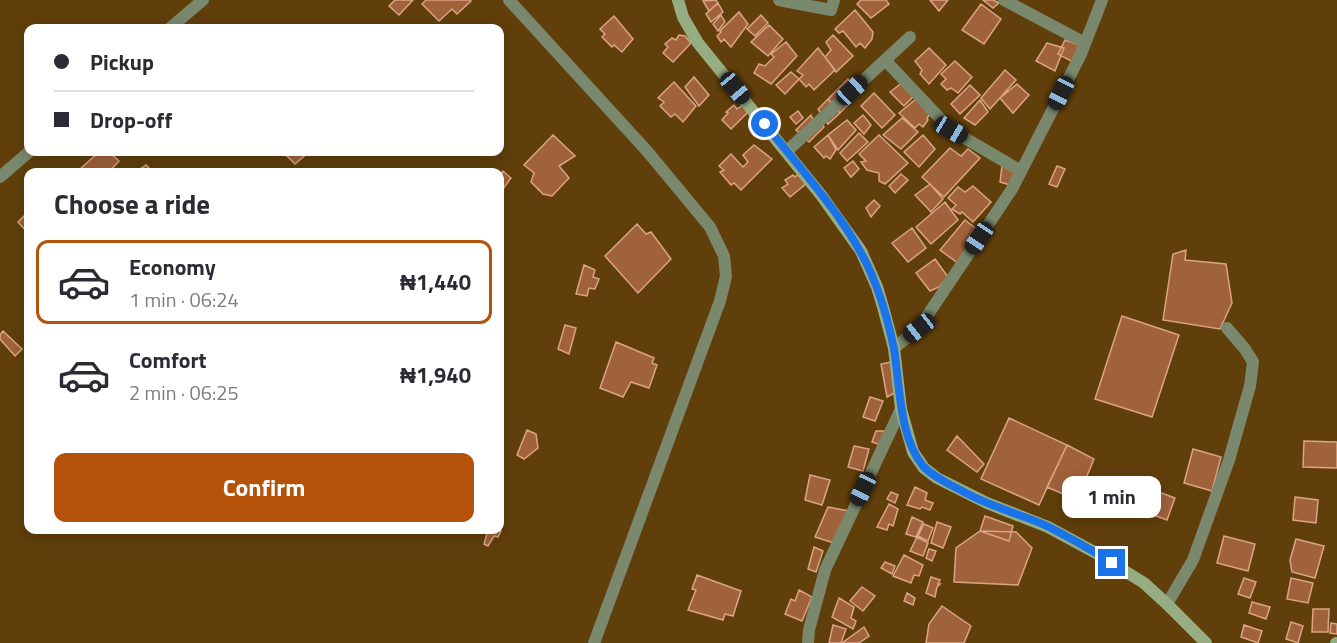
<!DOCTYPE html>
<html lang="en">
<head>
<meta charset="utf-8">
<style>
  :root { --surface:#fff; --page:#f7f7f7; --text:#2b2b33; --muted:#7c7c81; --line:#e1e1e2; --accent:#b45309 }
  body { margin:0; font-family:"Titillium Web",sans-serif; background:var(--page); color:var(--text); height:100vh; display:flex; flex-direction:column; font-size:22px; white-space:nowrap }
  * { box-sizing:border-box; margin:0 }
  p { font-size:20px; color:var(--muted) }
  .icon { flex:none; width:33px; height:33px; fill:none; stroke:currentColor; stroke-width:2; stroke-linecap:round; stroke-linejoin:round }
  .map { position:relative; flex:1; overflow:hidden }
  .sheet { position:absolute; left:24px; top:168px; width:480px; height:366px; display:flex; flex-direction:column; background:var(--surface); border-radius:12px; box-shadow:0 3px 15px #0003 }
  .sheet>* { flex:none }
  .top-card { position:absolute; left:24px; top:24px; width:480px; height:132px; border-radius:12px; box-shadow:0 3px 15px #0003; display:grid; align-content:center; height:132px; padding:0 30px; background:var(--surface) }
  .end { position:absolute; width:27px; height:27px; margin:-14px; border:8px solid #1a73e8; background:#fff; box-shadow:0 0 0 3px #fff }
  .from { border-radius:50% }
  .bubble { position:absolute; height:42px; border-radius:12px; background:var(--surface); box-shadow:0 3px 15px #0003; font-size:20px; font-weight:700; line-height:42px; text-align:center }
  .car { position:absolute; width:18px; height:36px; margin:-18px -9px; border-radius:8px; box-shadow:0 0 4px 2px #0007; background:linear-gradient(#222 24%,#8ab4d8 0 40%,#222 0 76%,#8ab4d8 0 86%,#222 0) }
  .top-card b { display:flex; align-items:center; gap:21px; height:57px; font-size:22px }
  .top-card b+b { border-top:2px solid var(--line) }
  .top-card i { width:15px; height:15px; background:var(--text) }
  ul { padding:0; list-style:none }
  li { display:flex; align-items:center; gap:18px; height:84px; margin:0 12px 9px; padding:0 18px; border:3px solid transparent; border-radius:12px }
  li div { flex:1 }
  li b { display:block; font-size:22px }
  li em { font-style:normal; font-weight:700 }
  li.current { border-color:var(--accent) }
  li>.icon { width:54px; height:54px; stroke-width:1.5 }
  h2 { padding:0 30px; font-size:27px; line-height:72px }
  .button { display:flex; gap:12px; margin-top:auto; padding:12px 30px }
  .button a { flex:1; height:69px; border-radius:12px; background:var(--accent); color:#fff; font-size:24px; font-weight:700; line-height:69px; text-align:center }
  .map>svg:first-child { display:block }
  .building { fill:#a0623b; stroke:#dba484; stroke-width:1.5 }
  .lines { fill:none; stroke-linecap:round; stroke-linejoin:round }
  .street { stroke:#7a896e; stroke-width:12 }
  .secondary { stroke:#96ad82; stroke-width:12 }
  .route { stroke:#1a73e8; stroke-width:8 }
</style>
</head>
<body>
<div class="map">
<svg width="1337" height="643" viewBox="0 0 1337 643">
  <rect width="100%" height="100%" fill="#613f0b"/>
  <!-- building -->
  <path class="building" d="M395,0h18l-14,15 -10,-9z
    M426,0h44l1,1 -14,13 -5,-5 -13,12 -17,-17z
    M716,0l2,3 -9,8 -6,-10z
    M861,0h25l3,4 -18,14 -14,-14z
    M930,0h18l-9,11z
    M983,0h10l6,3 -6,5z
    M718,3l5,9 -12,10 -5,-8z
    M981,4l20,15 -17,25 -22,-14z
    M855,10l18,22 -1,7 -7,9 -5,-5 -4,4 -13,-16 -4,2 -4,-4z
    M739,12l9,12 -17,23 -7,-8 -3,3 -4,-6 4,-4 -1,-1z
    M721,15l4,7 -7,9 -5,-7z
    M761,15l7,8 -13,13 -8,-7z
    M614,16l19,23 -11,13 -8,-7 -2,2 -10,-10 3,-3 -5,-5z
    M769,25l14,14 -15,17 -17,-14z
    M679,35l6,1 6,7 -18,19 -10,-9 5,-6 -3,-3 7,-6 4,2z
    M833,35l20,21 -17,16 -11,-15 6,-7 -5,-8z
    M1065,40l14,5 -6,17 -15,-8z
    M786,42l11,14 -26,28 -17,-11 5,-9 6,2 9,-9 -3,-3z
    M1047,43l17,5 -9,23 -19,-10z
    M818,48l17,22 -21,20 -5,-6 -3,3 -7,-8 4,-4 -6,-4z
    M929,48l17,17 -17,19 -9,-10 2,-4 -7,-9z
    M955,61l17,16 -14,16 -7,-5 -4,2 -6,-6 5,-5 -5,-5z
    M1005,70l11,10 -26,29 -9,-11z
    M791,72l8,7 -14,15 -9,-9z
    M694,77l15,18 -10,11 -14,-19z
    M848,79l11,15 -19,19 -12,-14z
    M674,82l22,24 -13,16 -8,-8 -4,3 -11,-11 4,-4 -6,-4z
    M903,82l12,13 -11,11 -14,-14z
    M1017,84l12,11 -16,18 -13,-15z
    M970,85l10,10 -20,19 -9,-10z
    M874,93l21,22 -13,13 -21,-22z
    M828,99l12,14 -12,11 -10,-15z
    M916,99l14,15 -3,4 1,2 -5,7 -4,-3 -4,4 -16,-15z
    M980,100l8,12 -13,13 -11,-7z
    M745,104l4,7 -18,18 -9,-9 6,-7 -2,-1 8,-7 3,4z
    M798,111l5,7 -7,6 -6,-7z
    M811,115l2,5 4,-3 7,10 -15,15 -13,-12z
    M863,115l8,10 -7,9 -10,-11z
    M902,118l16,14 -17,17 -18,-14z
    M847,120l9,10 -18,20 -10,-15z
    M859,133l9,9 -21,19 -7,-8z
    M553,135l22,21 -16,10 10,12 -17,18 -9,-2 -12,-12 3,-9 -10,-8z
    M828,135l8,15 -6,9 -4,-3 -2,2 -10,-11z
    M879,135l29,28 -23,21 -6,-3v-8l-12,-3 -6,-8 5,-1 -7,-7z
    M923,135l12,14 -16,18 -15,-15z
    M754,145l18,14 -31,31 -7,-7 -3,2 -11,-13 4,-2 -5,-4 12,-12 12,13 5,-5 -5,-7z
    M950,148l11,8 7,-7 12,9 -36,39 -22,-20z
    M99,152h10l10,9 -10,11h1h-28l-3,-2z
    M283,152h26l-14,12z
    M853,161l6,8 -8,8 -7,-9z
    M146,165l7,7h-17z
    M1002,166l15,2 -7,17 -10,-3z
    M1057,166l8,3 -8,18 -8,-3z
    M503,171l8,7 -11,15v-18z
    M801,172l6,11 -17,14 -8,-9 6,-4 -3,-4 8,-5 2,2z
    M901,174l7,6 -13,13 -6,-7z
    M930,184l13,15 -12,13 -16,-17z
    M973,186l18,16 -18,20 -11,-10 -2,2 -8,-5 4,-4 -8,-7 10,-11 7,5z
    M874,200l6,6 -9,11 -5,-9z
    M945,202l13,18 -27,24 -15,-17z
    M28,212v21l-10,-11z
    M965,220l14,11 -20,33 -19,-14z
    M637,224l9,10 5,-2 20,27 -33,34 -33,-37z
    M912,228l14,20 -18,14 -16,-19z
    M1186,250l-1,10 41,4 6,39 -12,26 -57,-9 10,-66z
    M935,259l13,18 -9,10 -9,4 -14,-18z
    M584,265l11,5 -2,7 6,2 -4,10 -6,-1 -2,8 -11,-2z
    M1122,316l57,19 -27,82 -57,-18z
    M565,325l11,3 -7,26 -11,-5z
    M3,331l19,18 -7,7 -15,-17v-4z
    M616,342l38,16 -2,5 5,2 -8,23 -18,-6 -8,15 -23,-9z
    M892,362l4,30 -9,5 -6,-33z
    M870,397l13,4 -8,20 -12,-4z
    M1009,418l58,27 -28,60 -58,-26z
    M527,430l9,4 2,14 -14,11 -7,-4z
    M876,431h10l-5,14 -9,-3z
    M957,436l27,28 -7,8 -30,-22z
    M1304,441l33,1v26l-34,-1z
    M1067,445l27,14 -17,41 -30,-13z
    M854,446l15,3 -6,22 -15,-4z
    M1193,449l28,8 -9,34 -28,-8z
    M810,475l20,5 -8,25 -17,-5z
    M915,487l12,6 -2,7 8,3 -3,7 -8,-3 -2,2 -13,-4z
    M1156,491l19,7 -8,22 -19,-7z
    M891,492l7,3 -3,8 -8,-4z
    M1295,497l23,3 -2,23 -23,-3z
    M889,504l9,5 -5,17 -4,-2 -2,6 -10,-3z
    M828,507l21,4 -15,32 -19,-6z
    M985,516l28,10 -4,15 -29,-10z
    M912,517l11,5 -7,15 -10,-3z
    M937,522l14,5 -8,21 -12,-5z
    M924,524l9,4 -5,13 -10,-5z
    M488,530l13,1 -3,6 -4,-1 -6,10 -4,-2z
    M980,531l36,1 16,16 -14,37 -64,-3 2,-34z
    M1224,536l31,8 -7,27 -31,-8z
    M917,537l11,6 -5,13 -13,-5z
    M1296,539l28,7 -9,32 -23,-6 -2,-12z
    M814,547l9,4 -7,21 -8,-3z
    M929,549l7,2 -4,10 -6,-3z
    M904,555l19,10 -4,11 -5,-1 -3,8 -18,-7z
    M885,562l10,4 -3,8 -11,-6z
    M697,575l44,16 -8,25 -8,-2 -2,6 -35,-10 8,-20 -4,-1z
    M931,577l9,3 -2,4h2l-3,3 -2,10 -9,-4z
    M1244,578l12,4 -6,16 -12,-4z
    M1291,578l22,5 -5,20 -21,-4z
    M862,587l13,9 -12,15 -13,-10z
    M799,590l13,7 -10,24 -17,-7 6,-15 4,2z
    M907,593l8,5 -2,7 -9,-4z
    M839,598l15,9 -3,11 5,3 -3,8 -21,-12z
    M1252,602l18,5 -4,12 -17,-6z
    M942,606l29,20 -7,17h-38l3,-19z
    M1313,609h16l-1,23h-16z
    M1291,622l12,4 -5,17 -12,-4z
    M1331,623l6,1v10l-7,-1z
    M833,625l13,4 -5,14h-12z
    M1244,625l18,6 -4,12 -17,-6z
    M864,627l5,9 -10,7h-17z"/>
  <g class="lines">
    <!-- street -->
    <path class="street" d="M509,0l138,151 63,76 14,29 2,20 -6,25 -126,342
      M779,0l52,10 3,-10
      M1004,0l81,43
      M170,28l33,-28
      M885,60l66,70 70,41
      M787,151l123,-114
      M0,177l29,-25
      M894,348l25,-20 93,-139 69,-135 21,-54
      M1167,604l26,-44 36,-100 21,-74 3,-24 -8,-13 -18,-21
      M808,643l1,-13 16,-60 76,-161"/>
    <!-- secondary -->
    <path class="secondary" d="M678,0l5,17 15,26 123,152 40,56 16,36 6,20 11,41 7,61 12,43 11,16 13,10 50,25 61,24 48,26 48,30 23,21 39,39
      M1336,643h1"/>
  </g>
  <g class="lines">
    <!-- route -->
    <path class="route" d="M765,124c40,51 90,103 112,164 7,19 13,41 17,61 6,36 5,88 29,117 7,8 17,13 26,18 13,7 27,15 41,20 19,8 40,14 59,23 21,11 43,23 63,36"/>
  </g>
</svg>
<i class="end from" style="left:765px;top:124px"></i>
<i class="end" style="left:1112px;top:563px"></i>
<div class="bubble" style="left:1062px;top:476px;width:99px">1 min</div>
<i class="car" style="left:735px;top:88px;rotate:140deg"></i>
<i class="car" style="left:852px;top:90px;rotate:47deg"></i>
<i class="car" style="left:1061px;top:93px;rotate:207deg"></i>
<i class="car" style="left:951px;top:130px;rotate:120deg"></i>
<i class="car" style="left:979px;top:238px;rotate:214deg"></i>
<i class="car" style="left:919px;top:328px;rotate:232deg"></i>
<i class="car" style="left:863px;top:489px;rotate:205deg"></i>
<div class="top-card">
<b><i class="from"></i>Pickup</b>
<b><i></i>Drop-off</b>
</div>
<section class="sheet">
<h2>Choose a ride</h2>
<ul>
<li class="current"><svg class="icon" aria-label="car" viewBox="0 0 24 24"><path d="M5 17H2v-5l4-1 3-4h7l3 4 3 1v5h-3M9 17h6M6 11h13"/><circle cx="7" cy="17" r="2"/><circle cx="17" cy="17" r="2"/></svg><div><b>Economy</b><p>1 min · 06:24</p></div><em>₦1,440</em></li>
<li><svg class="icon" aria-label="car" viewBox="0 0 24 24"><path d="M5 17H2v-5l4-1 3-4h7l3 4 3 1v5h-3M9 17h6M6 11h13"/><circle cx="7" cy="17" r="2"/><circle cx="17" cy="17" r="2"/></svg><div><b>Comfort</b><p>2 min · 06:25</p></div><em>₦1,940</em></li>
</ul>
<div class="button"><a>Confirm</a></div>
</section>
</div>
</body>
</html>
